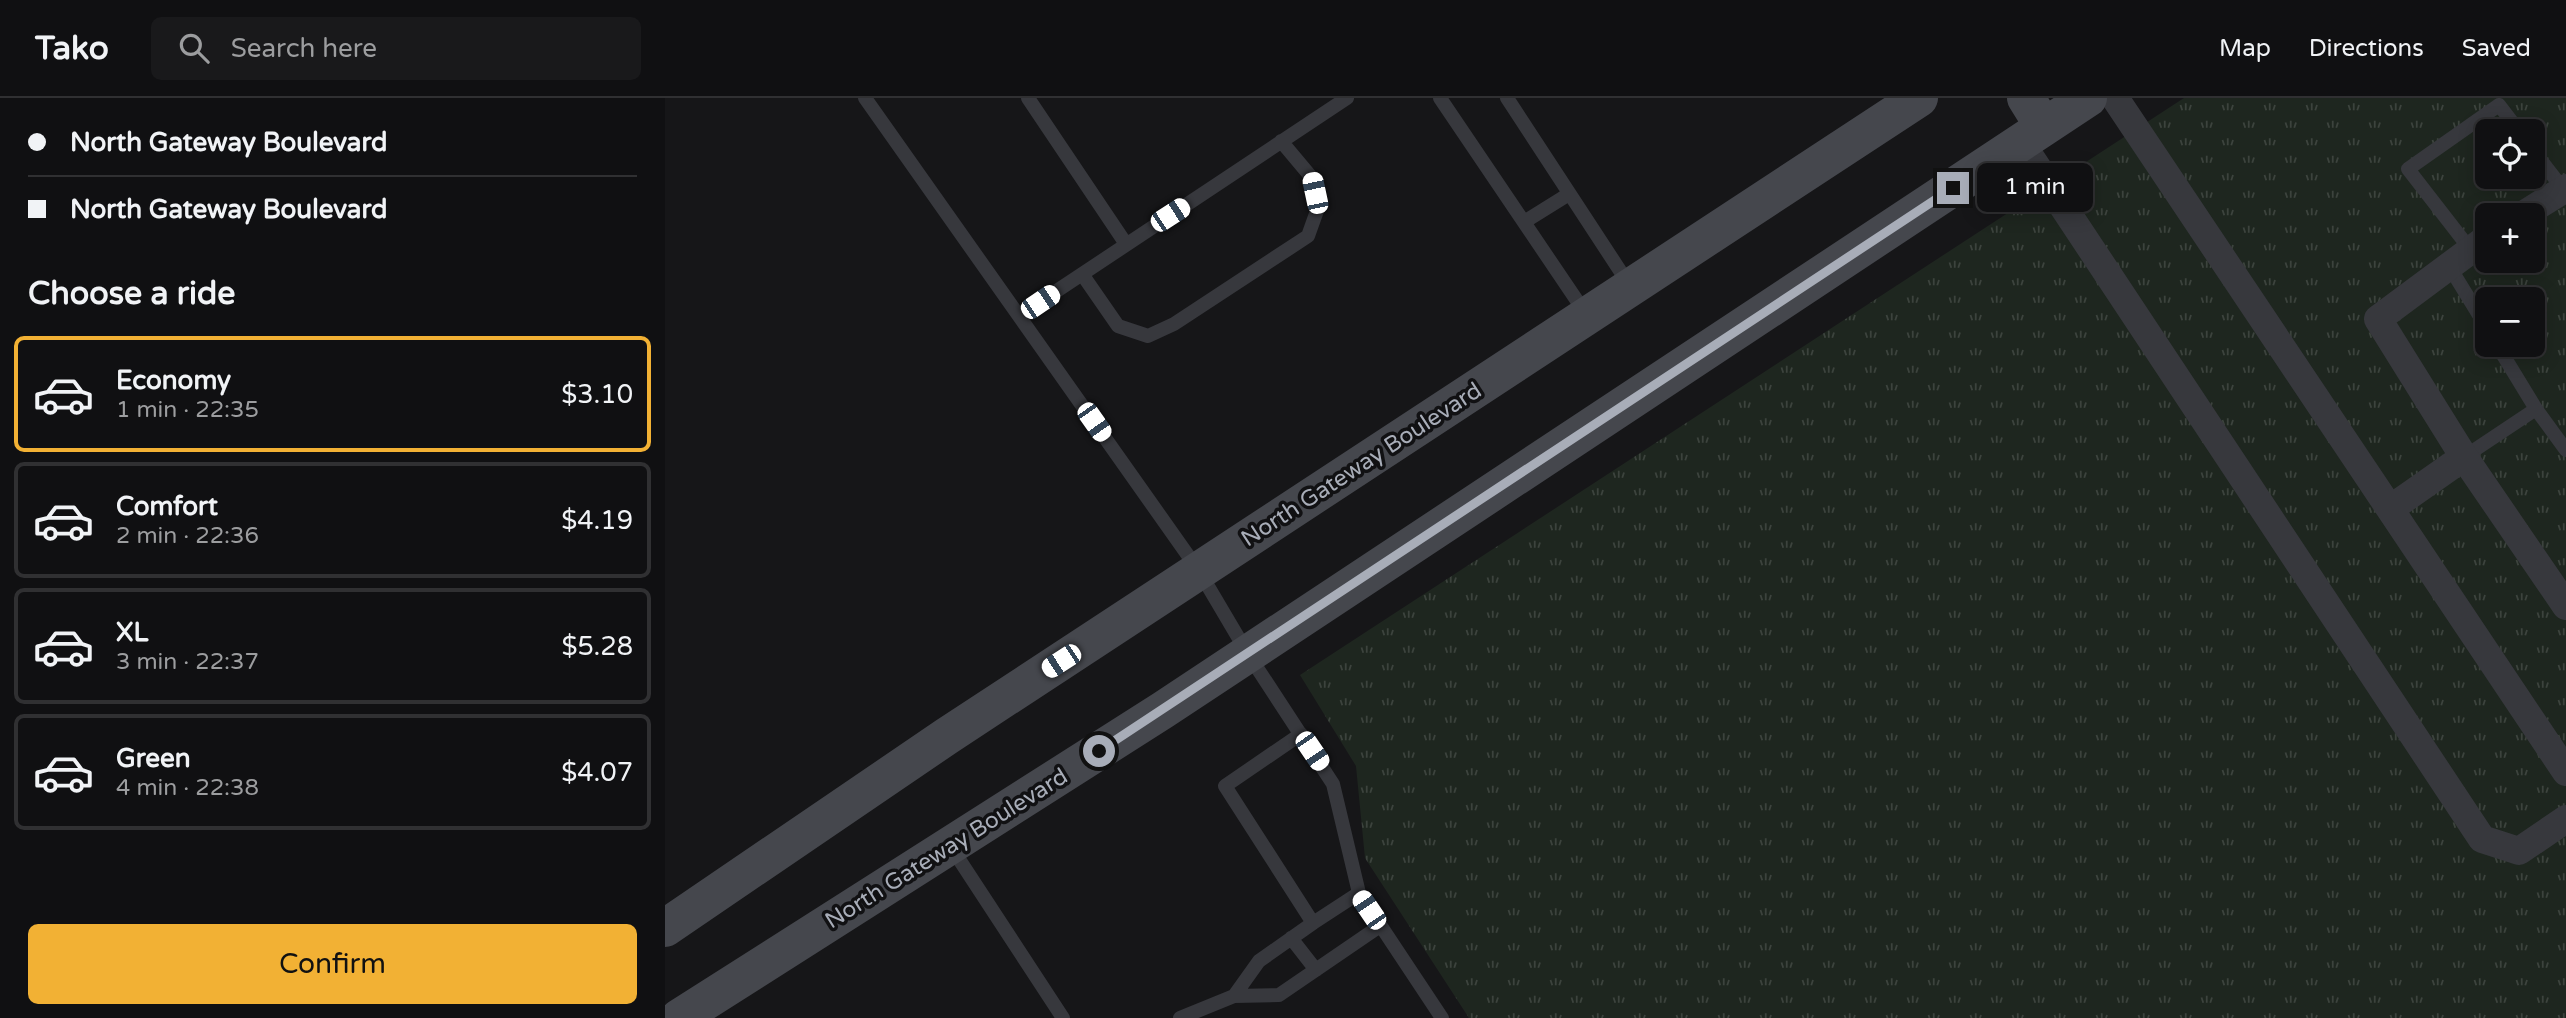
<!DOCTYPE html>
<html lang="en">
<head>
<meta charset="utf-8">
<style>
  :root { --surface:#101012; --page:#19191b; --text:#f1f3f6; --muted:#9c9d9f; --line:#303032; --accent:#f2b134 }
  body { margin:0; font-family:"Varela Round",sans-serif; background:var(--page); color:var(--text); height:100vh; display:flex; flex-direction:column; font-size:26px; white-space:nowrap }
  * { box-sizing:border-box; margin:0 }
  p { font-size:23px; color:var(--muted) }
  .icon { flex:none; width:38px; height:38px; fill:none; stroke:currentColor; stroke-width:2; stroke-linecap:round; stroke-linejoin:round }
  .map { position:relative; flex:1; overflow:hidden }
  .panel { display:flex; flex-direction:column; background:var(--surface); width:665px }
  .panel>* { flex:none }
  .top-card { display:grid; align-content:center; height:154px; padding:0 28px; background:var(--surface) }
  .controls { position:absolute; left:1810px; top:21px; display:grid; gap:14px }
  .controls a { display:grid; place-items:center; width:70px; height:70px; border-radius:10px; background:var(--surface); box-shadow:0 4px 18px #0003,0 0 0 2px var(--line); font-size:35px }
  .end { position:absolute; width:32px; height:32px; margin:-16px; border:9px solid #a8adb8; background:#111; box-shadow:0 0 0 4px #111 }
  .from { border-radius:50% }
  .bubble { position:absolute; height:49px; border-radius:10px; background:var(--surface); box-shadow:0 4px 18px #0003,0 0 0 2px var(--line); font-size:23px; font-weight:600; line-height:49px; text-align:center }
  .car { position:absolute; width:21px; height:42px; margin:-21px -10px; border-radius:9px; box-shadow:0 0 5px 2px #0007; background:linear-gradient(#fff 24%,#345 0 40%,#fff 0 76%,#345 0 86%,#fff 0) }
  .top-card b { display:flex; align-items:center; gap:24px; height:66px; font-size:26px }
  .top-card b+b { border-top:2px solid var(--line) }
  .top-card i { width:18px; height:18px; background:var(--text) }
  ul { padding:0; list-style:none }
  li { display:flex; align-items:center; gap:21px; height:116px; margin:0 14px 10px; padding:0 14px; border:4px solid var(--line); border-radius:10px }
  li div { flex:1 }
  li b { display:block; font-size:26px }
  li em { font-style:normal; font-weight:600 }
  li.current { border-color:var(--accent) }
  li>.icon { width:63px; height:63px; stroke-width:1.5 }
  h2 { padding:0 28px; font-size:32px; line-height:84px }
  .primary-button { display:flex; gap:14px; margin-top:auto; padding:14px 28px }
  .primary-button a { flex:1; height:80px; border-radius:10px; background:var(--accent); color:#111; font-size:28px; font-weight:600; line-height:80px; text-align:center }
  header { display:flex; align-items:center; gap:42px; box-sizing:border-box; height:98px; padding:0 35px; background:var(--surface); border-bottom:2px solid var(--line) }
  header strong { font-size:33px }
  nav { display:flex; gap:38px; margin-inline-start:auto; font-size:24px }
  .search { width:490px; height:63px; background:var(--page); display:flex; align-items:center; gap:18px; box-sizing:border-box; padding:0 24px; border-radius:10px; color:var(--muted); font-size:26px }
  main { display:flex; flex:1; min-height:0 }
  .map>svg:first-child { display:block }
  .grass { fill:url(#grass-tufts); fill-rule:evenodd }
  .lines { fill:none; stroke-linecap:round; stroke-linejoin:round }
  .lane { stroke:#37383d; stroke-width:14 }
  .street { stroke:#37383d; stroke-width:28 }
  .secondary { stroke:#45474d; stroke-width:38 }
  .route { stroke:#a8adb8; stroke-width:9 }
  .labels { text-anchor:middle; stroke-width:7; stroke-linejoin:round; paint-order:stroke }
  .street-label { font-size:23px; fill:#a8adb8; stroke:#111113 }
</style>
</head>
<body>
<header>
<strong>Tako</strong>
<div class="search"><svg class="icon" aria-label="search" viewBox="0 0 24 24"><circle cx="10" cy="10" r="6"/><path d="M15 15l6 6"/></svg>Search here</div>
<nav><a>Map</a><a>Directions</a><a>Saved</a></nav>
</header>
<main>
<section class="panel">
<div class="top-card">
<b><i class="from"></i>North Gateway Boulevard</b>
<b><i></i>North Gateway Boulevard</b>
</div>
<h2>Choose a ride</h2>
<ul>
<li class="current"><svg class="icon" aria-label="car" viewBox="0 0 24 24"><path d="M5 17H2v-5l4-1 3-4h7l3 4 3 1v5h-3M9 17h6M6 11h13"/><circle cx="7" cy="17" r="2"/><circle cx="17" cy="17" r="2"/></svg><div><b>Economy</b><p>1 min · 22:35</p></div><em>$3.10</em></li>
<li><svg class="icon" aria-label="car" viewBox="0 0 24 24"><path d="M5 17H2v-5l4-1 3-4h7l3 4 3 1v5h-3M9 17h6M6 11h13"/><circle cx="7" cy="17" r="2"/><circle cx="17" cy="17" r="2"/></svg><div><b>Comfort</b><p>2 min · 22:36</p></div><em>$4.19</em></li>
<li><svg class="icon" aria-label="car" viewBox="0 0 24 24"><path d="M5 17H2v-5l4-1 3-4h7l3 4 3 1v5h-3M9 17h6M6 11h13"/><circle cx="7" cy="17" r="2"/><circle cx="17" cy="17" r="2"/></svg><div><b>XL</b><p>3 min · 22:37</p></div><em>$5.28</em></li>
<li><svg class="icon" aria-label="car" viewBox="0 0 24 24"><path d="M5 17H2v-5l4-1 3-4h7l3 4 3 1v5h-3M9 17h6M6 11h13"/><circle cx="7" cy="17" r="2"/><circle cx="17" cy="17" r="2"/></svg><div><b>Green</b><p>4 min · 22:38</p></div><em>$4.07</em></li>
</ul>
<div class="primary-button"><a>Confirm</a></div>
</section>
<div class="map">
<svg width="1901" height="920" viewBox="0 0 1901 920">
  <defs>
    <pattern id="grass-tufts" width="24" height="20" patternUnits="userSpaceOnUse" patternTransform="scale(1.75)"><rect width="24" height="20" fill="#1e261f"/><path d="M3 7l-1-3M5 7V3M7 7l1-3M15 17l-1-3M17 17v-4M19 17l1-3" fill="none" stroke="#3c433d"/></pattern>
  </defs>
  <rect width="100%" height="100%" fill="#161618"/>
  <!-- grass -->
  <path class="grass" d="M1519,0h382v920h-1097l-104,-160 -9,-92 -56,-91zM1822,33h45v46h-45zM1822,117h45v46h-45zM1822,201h45v46h-45z"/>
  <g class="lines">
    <!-- lane -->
    <path class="lane" d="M200,0l334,473 49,83 85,130 26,109 83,125
      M363,0l98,146
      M775,0l146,216
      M842,0l123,188
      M1867,51l32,41
      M859,124l45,-28
      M1805,151l-62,-80 91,-64 20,26
      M1784,168l38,62
      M417,176l36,52 30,10 26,-12 134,-88 10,-28 -6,-30 -31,-37
      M354,218l328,-218
      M1832,247l39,64 30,41
      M1799,359l72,-48
      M636,636l-76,52 88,137 46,-30
      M286,749l112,171
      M626,840l25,32
      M569,898l25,-35 54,-38
      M515,920l54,-22 45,-1 101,-69"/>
    <!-- street -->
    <path class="street" d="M1450,0l451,674
      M1356,45l461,696 37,12 47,-32
      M1858,117l43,-27
      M1822,140l-109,81 86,138 102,149
      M1725,411l74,-52"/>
    <!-- secondary -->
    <path class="secondary" d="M1361,0l18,29
      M0,830l282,-192 972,-638
      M14,920l484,-308 925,-612"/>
  </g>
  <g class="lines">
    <!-- route -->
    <path class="route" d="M434,653l854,-563"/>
  </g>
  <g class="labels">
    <!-- street labels -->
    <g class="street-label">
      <text transform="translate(696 366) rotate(-33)" y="8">North Gateway Boulevard</text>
      <text transform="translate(281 750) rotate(-32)" y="8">North Gateway Boulevard</text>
    </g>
  </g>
</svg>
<div class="controls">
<a><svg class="icon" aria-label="locate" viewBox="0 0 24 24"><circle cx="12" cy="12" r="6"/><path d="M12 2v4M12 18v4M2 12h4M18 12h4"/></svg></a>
<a>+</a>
<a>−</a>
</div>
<i class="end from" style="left:434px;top:653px"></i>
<i class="end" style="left:1288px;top:90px"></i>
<div class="bubble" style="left:1312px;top:65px;width:116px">1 min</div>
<i class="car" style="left:650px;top:95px;rotate:348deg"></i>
<i class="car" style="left:505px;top:117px;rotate:57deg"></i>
<i class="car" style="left:375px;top:204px;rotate:56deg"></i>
<i class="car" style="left:429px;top:324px;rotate:145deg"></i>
<i class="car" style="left:396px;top:563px;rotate:237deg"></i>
<i class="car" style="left:647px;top:653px;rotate:146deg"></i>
<i class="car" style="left:704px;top:812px;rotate:326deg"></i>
</div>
</main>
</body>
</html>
